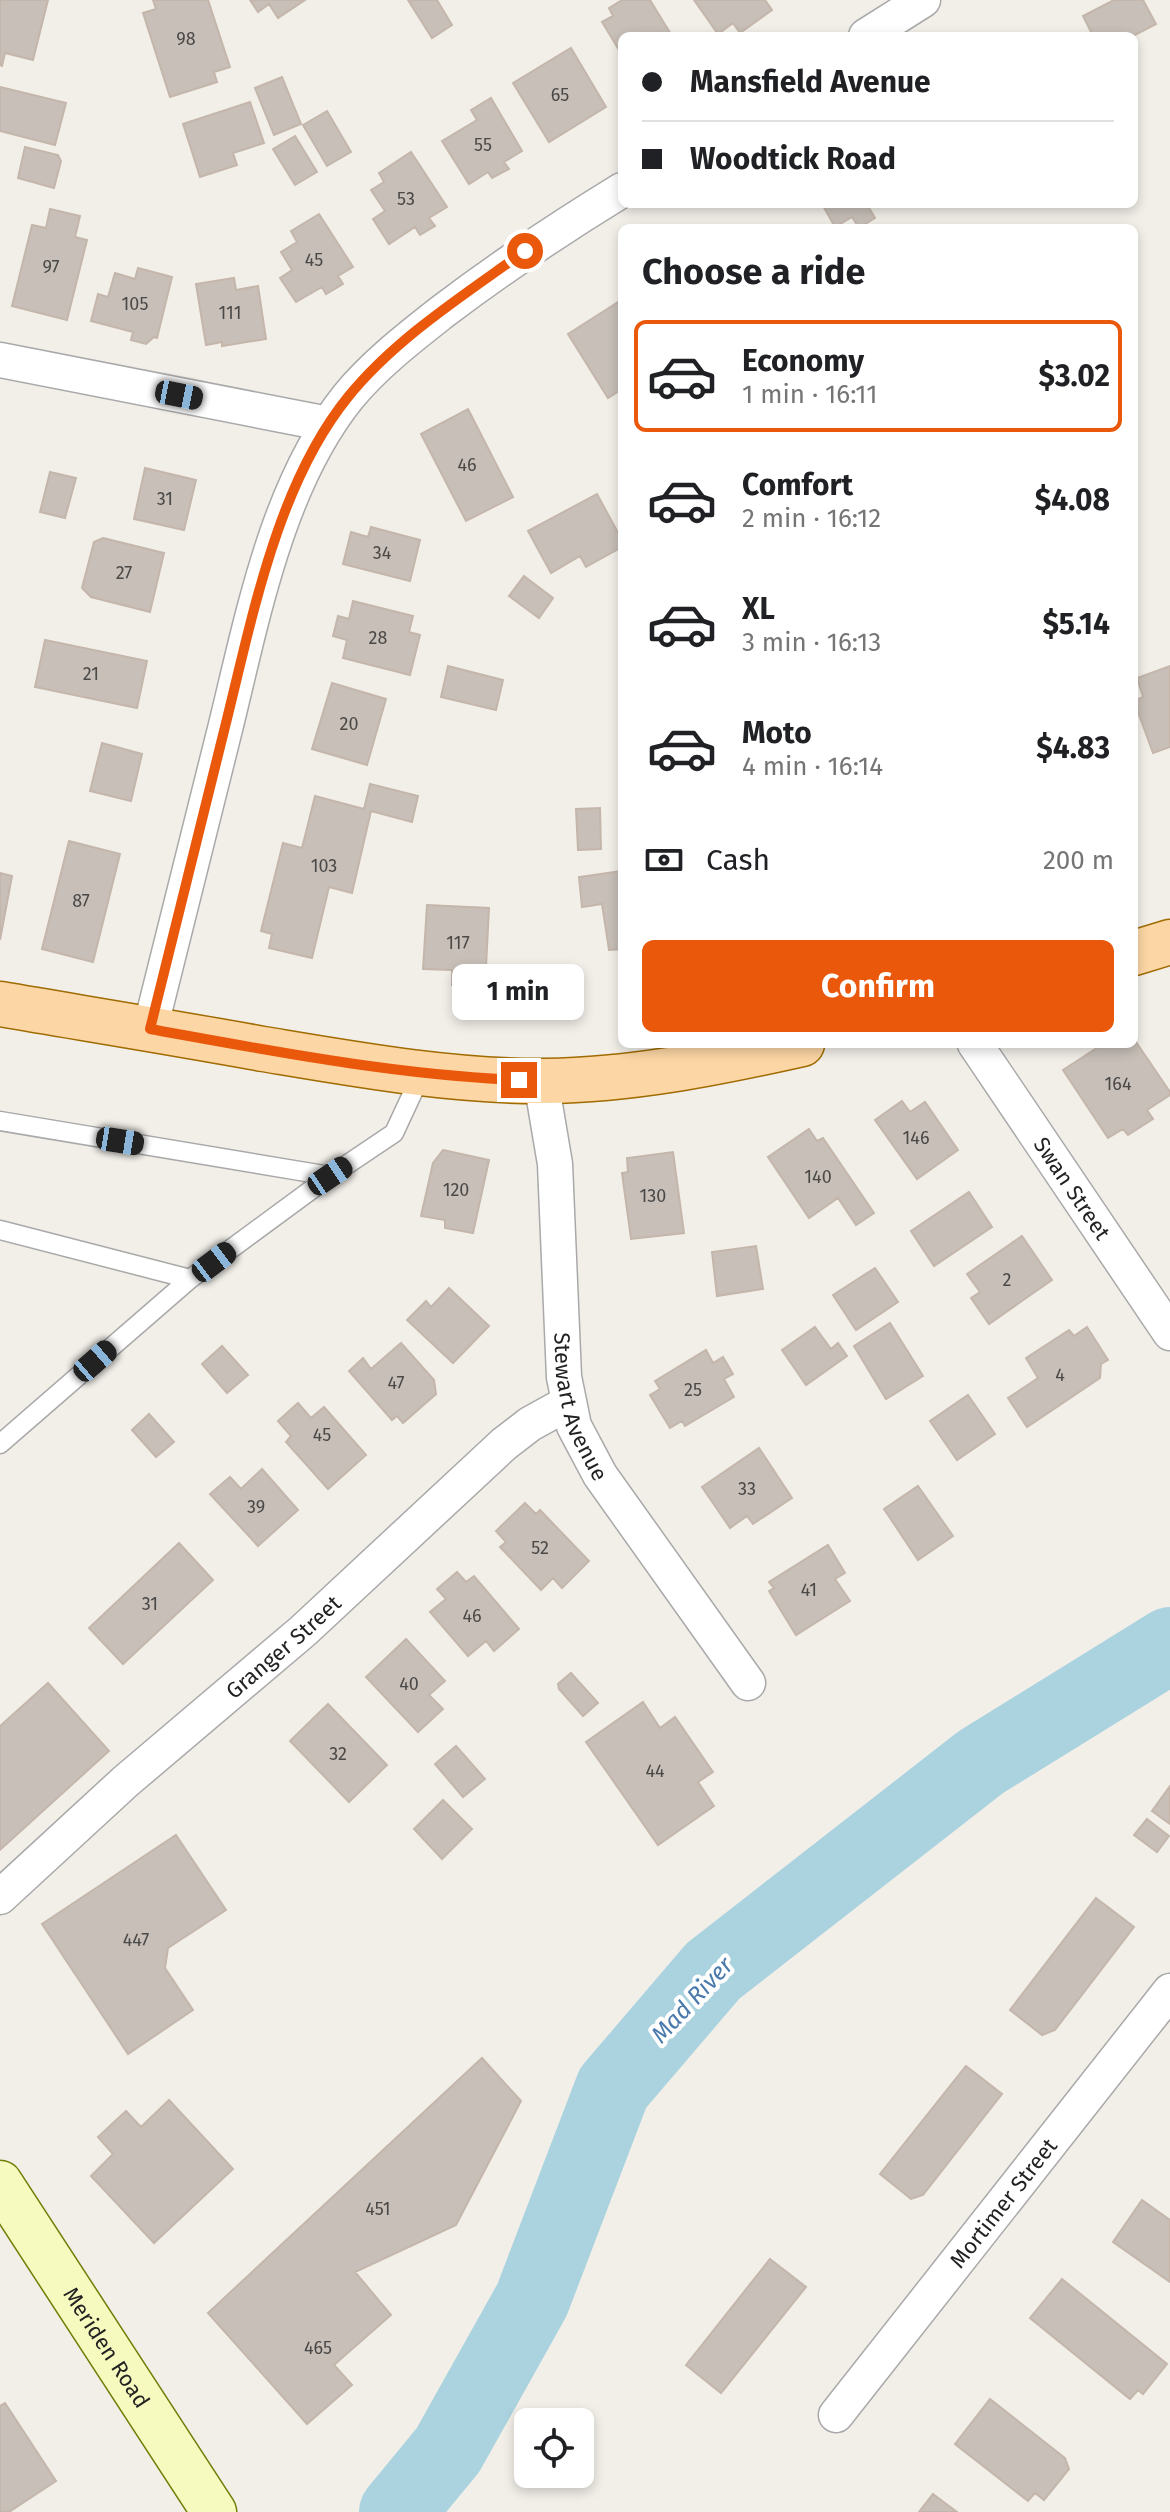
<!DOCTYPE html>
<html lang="en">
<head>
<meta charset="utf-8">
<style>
  :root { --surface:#fff; --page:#f6f6f6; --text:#202124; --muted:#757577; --line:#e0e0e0; --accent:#ea580c }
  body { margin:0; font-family:"Fira Sans",sans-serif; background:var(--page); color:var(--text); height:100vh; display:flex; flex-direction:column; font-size:30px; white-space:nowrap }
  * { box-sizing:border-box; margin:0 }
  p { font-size:26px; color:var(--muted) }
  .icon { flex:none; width:44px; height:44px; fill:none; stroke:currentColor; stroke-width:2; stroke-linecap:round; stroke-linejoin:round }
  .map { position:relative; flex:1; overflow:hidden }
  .sheet { position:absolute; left:618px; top:224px; width:520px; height:824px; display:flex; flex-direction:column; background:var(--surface); border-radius:12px; box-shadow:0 4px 12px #0003 }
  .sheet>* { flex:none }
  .guide { position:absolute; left:618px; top:32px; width:520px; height:176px; border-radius:12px; box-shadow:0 4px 12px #0003; display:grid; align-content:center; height:176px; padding:0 24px; background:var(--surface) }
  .buttons { position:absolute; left:514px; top:2408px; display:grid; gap:16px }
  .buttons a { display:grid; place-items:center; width:80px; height:80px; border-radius:12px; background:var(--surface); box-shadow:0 4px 12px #0003; font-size:40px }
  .end { position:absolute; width:36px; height:36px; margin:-18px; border:10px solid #ea580c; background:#fff; box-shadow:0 0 0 4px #fff }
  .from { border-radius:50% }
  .bubble { position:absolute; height:56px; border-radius:12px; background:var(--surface); box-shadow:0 4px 12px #0003; font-size:26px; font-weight:700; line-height:56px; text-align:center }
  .car { position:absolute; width:24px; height:48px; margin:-24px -12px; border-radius:10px; box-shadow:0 0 6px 2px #0007; background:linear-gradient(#222 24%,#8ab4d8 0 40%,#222 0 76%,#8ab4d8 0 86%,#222 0) }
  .guide b { display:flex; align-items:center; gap:28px; height:76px; font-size:30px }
  .guide b+b { border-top:2px solid var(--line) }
  .guide i { width:20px; height:20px; background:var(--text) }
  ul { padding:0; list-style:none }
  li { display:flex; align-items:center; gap:24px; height:112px; margin:0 16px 12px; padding:0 8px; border:4px solid transparent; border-radius:12px }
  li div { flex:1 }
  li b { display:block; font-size:30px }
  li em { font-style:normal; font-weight:700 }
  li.active { border-color:var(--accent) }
  li>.icon { width:72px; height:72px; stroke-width:1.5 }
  h2 { padding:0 24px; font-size:36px; line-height:96px }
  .pay { display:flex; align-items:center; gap:20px; height:88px; padding:0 24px; font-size:30px }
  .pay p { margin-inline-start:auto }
  .action { display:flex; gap:16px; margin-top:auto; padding:16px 24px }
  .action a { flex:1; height:92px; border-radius:12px; background:var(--accent); color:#fff; font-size:32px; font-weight:700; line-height:92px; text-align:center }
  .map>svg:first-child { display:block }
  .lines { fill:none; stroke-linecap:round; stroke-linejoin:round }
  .river { stroke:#aad3df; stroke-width:76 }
  .building { fill:#c7bfb8; stroke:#c4b6ab; stroke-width:2 }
  .lane-casing { stroke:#a9a9a9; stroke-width:21 }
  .street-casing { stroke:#a9a9a9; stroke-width:37 }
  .secondary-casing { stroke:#707d05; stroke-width:47 }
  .primary-casing { stroke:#a06b00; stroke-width:47 }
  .lane { stroke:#fff; stroke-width:18 }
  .street { stroke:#fff; stroke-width:34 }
  .secondary { stroke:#f7fabf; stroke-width:44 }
  .primary { stroke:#fcd6a4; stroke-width:44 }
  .route { stroke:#ea580c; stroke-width:10 }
  .labels { text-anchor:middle; stroke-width:8; stroke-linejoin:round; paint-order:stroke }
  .number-label { font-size:18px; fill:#4b4948 }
  .street-label { font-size:22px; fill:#222; stroke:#fff }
  .water-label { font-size:24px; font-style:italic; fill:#4a7aab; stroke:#fff }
</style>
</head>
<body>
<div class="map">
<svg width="1170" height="2512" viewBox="0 0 1170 2512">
  <rect width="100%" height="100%" fill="#f2efe9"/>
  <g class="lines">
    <!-- river -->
    <path class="river" d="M397,2512l51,-62 84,-150 81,-212 100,-117 268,-209 189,-117"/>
  </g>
  <!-- building -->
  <path class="building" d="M0,0h48l-15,60 -28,-7 -3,13 -2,-1z
    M153,0h55l22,67 -16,5 3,10 -47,15 -27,-84 13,-4z
    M250,0h55l-27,18 -9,-14 -11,8z
    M408,0h29l15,25 -20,13z
    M622,0h28l22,36h-50v19l-20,-33 11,-6 -4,-8z
    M694,0h71l7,10 -32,23 -7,-10 -15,11z
    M1114,0h29l13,24 -23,12h-40l-10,-20z
    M571,48l35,59 -57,35 -36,-59z
    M282,77l19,47 -27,11 -19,-47z
    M0,87l66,16 -11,42 -55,-14z
    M491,98l31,53 -18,11 5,7 -17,9 -4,-6 -19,12 -27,-43 35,-21 -6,-10z
    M250,102l14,41 -31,10 4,12 -37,12 -17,-53z
    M327,111l24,41 -24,14 -24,-41z
    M295,136l22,36 -22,13 -22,-36z
    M25,147l33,8 3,6 -7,27 -36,-10z
    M411,152l36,55 -18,11 6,8 -15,9 -5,-8 -26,17 -16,-25 12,-8 -14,-21 13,-8 -5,-9z
    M822,204h50l-4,2 7,12 -16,10 -7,-11 -17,10z
    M50,209l30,7 -5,21 12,3 -20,80 -55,-14 20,-81 14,3z
    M319,214l34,53 -15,9 5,8 -17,10 -4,-7 -26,15 -16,-24 12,-8 -11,-18 16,-10 -6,-11z
    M138,268l34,9 -15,61 -3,-1 -8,7 -15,-4 2,-8 -42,-11 7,-27 10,3 7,-24 20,6z
    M234,278l2,12 22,-4 8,53 -44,7v-4l-16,3 -10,-61z
    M618,302l4,6v81l-14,9 -40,-64z
    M468,409l45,88 -47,24 -45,-87z
    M145,468l51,12 -12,50 -50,-11z
    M50,472l26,6 -11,40 -25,-6z
    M597,494l25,46v7l-36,20 -6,-11 -29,17 -23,-42z
    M371,527l49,13 -10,41 -67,-17 8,-32 17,5z
    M103,538l61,15 -14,59 -59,-15 -9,-9 12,-46z
    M524,576l29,22 -14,20 -30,-22z
    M353,601l60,15 -4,16 11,3 -10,40 -67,-17 4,-18 -14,-4 5,-20 11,3z
    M45,640l102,21 -10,47 -102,-21z
    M448,666l55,14 -7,30 -55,-13z
    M1170,666v81l-17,6 -19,-52 9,-4 -6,-19z
    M332,683l54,16 -19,66 -55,-16z
    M102,743l40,11 -11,47 -41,-10z
    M370,784l48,12 -6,26 -41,-11 -19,82 -23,-6 -17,71 -43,-10 3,-14 -11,-3 22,-88 19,5 13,-52 49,13z
    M600,808l1,41 -23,1 -2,-41z
    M69,841l51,13 -27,108 -51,-13z
    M622,871v78l-13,1 -7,-46 -20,3 -3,-30z
    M0,873l12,3 -12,64z
    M427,905l62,3 -4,79 -33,-2v-15l-29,-1z
    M1134,1039l36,53v3l-23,15 6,9 -25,16 -5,-6 -15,9 -45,-68 40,-26h31z
    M902,1101l8,11 15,-10 33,48 -41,29 -42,-59z
    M809,1129l8,12 6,-3 51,75 -18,12 -18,-27 -29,20 -41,-61z
    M443,1150l46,10 -16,73 -28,-5v-8l-24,-4 12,-53z
    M673,1152l11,81 -53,6 -9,-66 6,-1 -1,-14z
    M969,1192l23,35 -58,39 -23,-35z
    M1022,1236l30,44 -63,44 -18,-26 9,-6 -13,-18z
    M756,1246l7,43 -46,7 -5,-44z
    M875,1268l23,34 -42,28 -23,-35z
    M449,1288l40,38 -36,37 -46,-43 19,-19 5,6z
    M890,1323l33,53 -37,23 -32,-53z
    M815,1327l16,22 7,-6 9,13 -41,29 -24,-35z
    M1087,1327l21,33 -7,4 -1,14 -73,49 -19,-29 30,-20 -12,-20 43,-28 5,6z
    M401,1343l33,37 2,14 -33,29 -6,-7 -5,4 -43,-49 14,-13 8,11z
    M222,1346l26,29 -21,18 -25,-29z
    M706,1350l7,13 10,-6 10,17 -9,5 10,18 -49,29 -3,-5 -12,7 -20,-33 10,-6 -5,-8z
    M968,1395l27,39 -38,26 -27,-39z
    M298,1403l13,15 13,-11 42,48 -38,34 -42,-47 5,-6 -13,-15z
    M149,1414l25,28 -18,15 -24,-27z
    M759,1448l33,50 -39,26 -6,-8 -17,12 -28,-41z
    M262,1469l36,41 -40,36 -48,-52 20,-17 11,12z
    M918,1486l35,50 -35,24 -34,-51z
    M525,1503l11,11 4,-4 49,51 -27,27 -9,-10 -12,12 -41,-43 6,-5 -10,-11z
    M179,1543l34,37 -90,84 -34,-36z
    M828,1545l17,28 -10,6 15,22 -54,34 -27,-44 5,-3 -5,-6z
    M457,1572l9,10 8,-6 45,53 -25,22 -8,-10 -18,15 -38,-44 16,-13 -9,-10z
    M406,1639l39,42 -16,14 14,14 -25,23 -52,-55z
    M571,1673l27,30 -15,13 -24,-27 -1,-5z
    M48,1683l61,68 -109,99v-124z
    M643,1702l17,26 15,-11 38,55 -15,10 16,24 -56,39 -72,-103z
    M328,1704l59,61 -38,37 -59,-61z
    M456,1746l29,33 -22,18 -28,-33z
    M1170,1786v38l-18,-13z
    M443,1800l29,29 -30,30 -28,-30z
    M1147,1819l22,17 -12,16 -23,-17z
    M176,1835l50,75 -58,38 -3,20 28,42 -65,44 -86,-130z
    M1096,1898l38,29 -79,103 -13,5 -32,-25z
    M482,2058l39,43 -65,124 -101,47 36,43 -57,50 18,20 -45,39 -99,-111z
    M966,2066l36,28 -79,101 -12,4 -31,-25z
    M169,2100l64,69 -79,74 -63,-67 22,-22 -15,-17 28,-26 15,16z
    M1142,2200l28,20v62l-57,-40z
    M770,2259l36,28 -85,106 -35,-28z
    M1062,2279l105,85 -24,30 -5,-4 -8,9 -100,-81z
    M990,2399l75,59 4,11 -25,31 -9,-7 -7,8 -73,-57z
    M5,2403l51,78 -47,31h-9v-106z
    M933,2494l24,18h-38z"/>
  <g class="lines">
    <defs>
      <path id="lane" d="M0,1121l330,55
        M0,1230l190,49 140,-103 64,-43 27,-58
        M0,1444l190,-165"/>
      <g id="street">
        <path d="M866,36l57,-36"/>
        <path d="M0,360l328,64"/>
        <path d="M150,1029c25,-100 50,-200 75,-300 27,-109 51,-242 123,-332 26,-32 61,-59 94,-85 58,-44 118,-84 180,-122"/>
        <path id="s1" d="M975,1044l195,289"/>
        <path id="s2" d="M541,1081l14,83 9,213 10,49 26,49 148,208"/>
        <path id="s3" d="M0,1897l126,-116 177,-150 201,-187 26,-20 38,-21"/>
        <path id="s4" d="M836,2415l334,-424"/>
      </g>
      <g id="secondary">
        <path id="s5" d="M0,2183l214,329"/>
      </g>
      <path id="primary" d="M1134,953l36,-11
        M0,1004c88,15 175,29 263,45 90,15 190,33 282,32 87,-1 172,-18 257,-37"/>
    </defs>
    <!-- lane casing -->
    <use href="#lane" class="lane-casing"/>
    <!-- street casing -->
    <use href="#street" class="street-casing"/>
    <!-- secondary casing -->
    <use href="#secondary" class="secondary-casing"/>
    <!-- primary casing -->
    <use href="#primary" class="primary-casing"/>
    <!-- lane -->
    <use href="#lane" class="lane"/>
    <!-- street -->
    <use href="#street" class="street"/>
    <!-- secondary -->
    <use href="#secondary" class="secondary"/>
    <!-- primary -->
    <use href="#primary" class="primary"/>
  </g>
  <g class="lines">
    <!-- route -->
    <path class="route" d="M519,1080c-124,-5 -247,-29 -369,-51 24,-98 49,-196 73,-294 28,-110 52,-248 125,-338 48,-59 116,-102 177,-146"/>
  </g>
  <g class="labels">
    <!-- number labels -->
    <g class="number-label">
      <text x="186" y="45">98</text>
      <text x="560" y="101">65</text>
      <text x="483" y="151">55</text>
      <text x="406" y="205">53</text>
      <text x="314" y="266">45</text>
      <text x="51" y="273">97</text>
      <text x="135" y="310">105</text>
      <text x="230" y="319">111</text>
      <text x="467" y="471">46</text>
      <text x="165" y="505">31</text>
      <text x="382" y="559">34</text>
      <text x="124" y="579">27</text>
      <text x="378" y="644">28</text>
      <text x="91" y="680">21</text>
      <text x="349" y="730">20</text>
      <text x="324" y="872">103</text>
      <text x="81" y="907">87</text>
      <text x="458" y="949">117</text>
      <text x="1118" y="1090">164</text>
      <text x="916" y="1144">146</text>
      <text x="818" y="1183">140</text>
      <text x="456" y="1196">120</text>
      <text x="653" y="1202">130</text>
      <text x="1007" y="1286">2</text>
      <text x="1060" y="1381">4</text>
      <text x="396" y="1389">47</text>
      <text x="693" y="1396">25</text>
      <text x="322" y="1441">45</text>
      <text x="747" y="1495">33</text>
      <text x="256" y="1513">39</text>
      <text x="540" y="1554">52</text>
      <text x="809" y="1596">41</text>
      <text x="150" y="1610">31</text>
      <text x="472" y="1622">46</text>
      <text x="409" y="1690">40</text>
      <text x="338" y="1760">32</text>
      <text x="655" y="1777">44</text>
      <text x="136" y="1946">447</text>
      <text x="378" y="2215">451</text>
      <text x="318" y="2354">465</text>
    </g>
    <!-- street labels -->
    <g class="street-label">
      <text dy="8" stroke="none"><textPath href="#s1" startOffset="174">Swan Street</textPath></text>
      <text dy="8" stroke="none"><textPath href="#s2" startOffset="330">Stewart Avenue</textPath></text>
      <text dy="8" stroke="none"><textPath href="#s3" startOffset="378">Granger Street</textPath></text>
      <text dy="8" stroke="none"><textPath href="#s4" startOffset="270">Mortimer Street</textPath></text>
      <text dy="8" stroke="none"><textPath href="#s5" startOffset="196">Meriden Road</textPath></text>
    </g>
    <!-- water labels -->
    <g class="water-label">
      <text transform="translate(692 2000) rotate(-47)" y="8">Mad River</text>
    </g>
  </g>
</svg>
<div class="buttons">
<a><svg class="icon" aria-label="locate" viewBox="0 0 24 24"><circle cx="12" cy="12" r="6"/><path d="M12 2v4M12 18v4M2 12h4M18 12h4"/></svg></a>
</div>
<i class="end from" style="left:525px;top:251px"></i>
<i class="end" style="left:519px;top:1080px"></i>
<div class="bubble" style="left:452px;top:964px;width:132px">1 min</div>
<i class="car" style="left:179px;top:395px;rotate:101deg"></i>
<i class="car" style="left:120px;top:1141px;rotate:99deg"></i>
<i class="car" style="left:330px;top:1176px;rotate:56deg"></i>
<i class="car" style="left:214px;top:1262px;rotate:53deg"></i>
<i class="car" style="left:95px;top:1361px;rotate:49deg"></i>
<div class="guide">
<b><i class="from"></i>Mansfield Avenue</b>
<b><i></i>Woodtick Road</b>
</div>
<section class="sheet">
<h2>Choose a ride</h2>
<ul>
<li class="active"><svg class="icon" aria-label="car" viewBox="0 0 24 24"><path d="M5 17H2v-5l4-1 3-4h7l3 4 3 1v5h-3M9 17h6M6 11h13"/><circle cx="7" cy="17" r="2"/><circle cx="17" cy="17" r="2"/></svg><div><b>Economy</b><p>1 min · 16:11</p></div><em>$3.02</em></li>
<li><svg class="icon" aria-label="car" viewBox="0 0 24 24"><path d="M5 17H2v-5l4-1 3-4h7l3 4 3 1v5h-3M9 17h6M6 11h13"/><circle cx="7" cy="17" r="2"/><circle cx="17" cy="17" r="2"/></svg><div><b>Comfort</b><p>2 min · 16:12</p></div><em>$4.08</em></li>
<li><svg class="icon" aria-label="car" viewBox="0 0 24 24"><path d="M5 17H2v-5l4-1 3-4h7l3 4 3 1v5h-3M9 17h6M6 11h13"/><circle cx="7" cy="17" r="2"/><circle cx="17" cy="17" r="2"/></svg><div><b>XL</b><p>3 min · 16:13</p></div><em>$5.14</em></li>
<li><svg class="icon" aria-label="car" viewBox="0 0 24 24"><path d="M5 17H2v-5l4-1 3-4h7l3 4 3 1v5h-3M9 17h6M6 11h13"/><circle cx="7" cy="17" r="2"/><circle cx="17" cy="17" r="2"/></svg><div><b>Moto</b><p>4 min · 16:14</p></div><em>$4.83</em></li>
</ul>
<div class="pay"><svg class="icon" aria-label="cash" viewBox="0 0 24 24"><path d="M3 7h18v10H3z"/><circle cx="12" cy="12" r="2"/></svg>Cash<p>200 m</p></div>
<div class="action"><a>Confirm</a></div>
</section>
</div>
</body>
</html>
